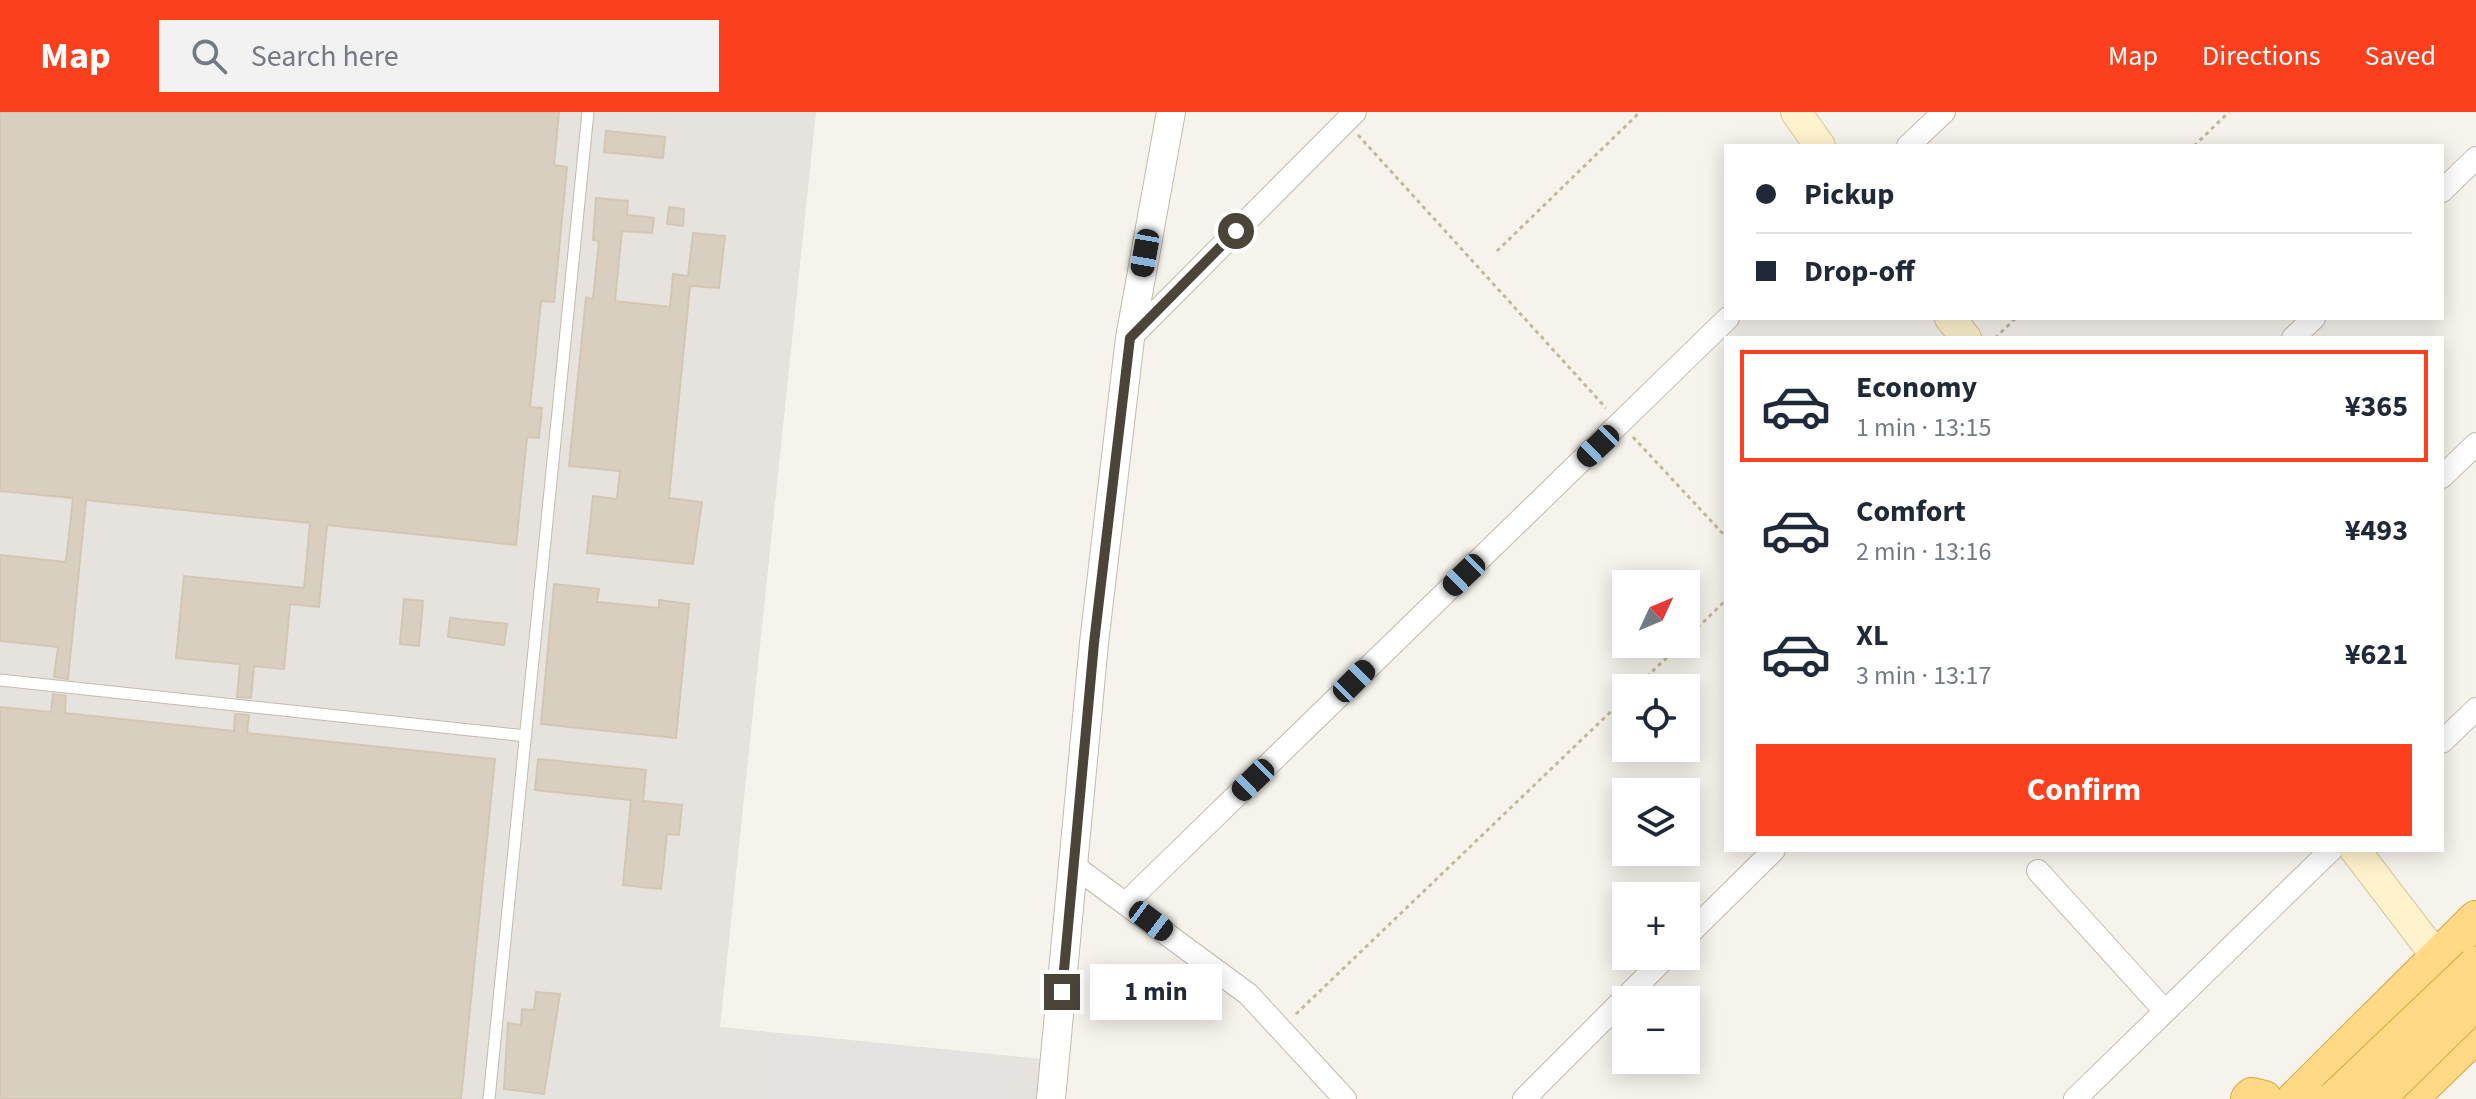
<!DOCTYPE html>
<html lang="en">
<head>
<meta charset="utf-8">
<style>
  :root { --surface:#fff; --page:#f2f2f3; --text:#1f2937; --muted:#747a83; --line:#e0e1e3; --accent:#fc3f1d }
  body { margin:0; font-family:"Source Sans 3",sans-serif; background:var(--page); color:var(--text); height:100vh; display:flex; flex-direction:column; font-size:30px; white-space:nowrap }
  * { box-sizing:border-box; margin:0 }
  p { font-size:26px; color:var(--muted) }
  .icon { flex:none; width:44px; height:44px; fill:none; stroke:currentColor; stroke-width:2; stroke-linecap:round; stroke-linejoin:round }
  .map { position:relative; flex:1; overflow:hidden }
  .side { position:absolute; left:1724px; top:224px; width:720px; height:516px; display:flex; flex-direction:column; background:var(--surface); border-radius:0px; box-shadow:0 4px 20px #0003 }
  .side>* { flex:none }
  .banner { position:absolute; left:1724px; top:32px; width:720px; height:176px; border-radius:0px; box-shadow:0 4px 20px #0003; display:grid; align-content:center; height:176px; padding:0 32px; background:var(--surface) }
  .needle { width:52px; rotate:46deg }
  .controls { position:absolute; left:1612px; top:458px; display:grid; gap:16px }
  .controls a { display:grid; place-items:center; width:88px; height:88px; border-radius:0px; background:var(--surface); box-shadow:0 4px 20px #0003; font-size:40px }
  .end { position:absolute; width:36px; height:36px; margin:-18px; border:10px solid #4b4439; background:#fff; box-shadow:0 0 0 4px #fff }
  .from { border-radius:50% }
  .bubble { position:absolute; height:56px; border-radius:0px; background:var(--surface); box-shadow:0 4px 20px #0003; font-size:26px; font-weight:700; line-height:56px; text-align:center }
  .car { position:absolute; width:24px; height:48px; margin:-24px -12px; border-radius:10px; box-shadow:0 0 6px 2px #0007; background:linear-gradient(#222 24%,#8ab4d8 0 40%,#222 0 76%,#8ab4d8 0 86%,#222 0) }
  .banner b { display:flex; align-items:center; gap:28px; height:76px; font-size:30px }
  .banner b+b { border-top:2px solid var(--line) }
  .banner i { width:20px; height:20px; background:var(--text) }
  ul { padding:14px 0 0; list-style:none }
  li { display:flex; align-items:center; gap:24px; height:112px; margin:0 16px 12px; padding:0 16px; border:4px solid transparent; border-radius:0px }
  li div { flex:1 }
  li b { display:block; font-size:30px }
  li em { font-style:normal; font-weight:700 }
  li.selected { border-color:var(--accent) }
  li>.icon { width:72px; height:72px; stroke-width:1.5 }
  .action { display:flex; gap:16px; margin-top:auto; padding:16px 32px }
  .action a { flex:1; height:92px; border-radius:0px; background:var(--accent); color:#fff; font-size:32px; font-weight:700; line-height:92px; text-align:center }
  header { display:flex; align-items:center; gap:48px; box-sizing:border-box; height:112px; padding:0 40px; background:var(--accent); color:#fff }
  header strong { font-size:38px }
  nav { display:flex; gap:44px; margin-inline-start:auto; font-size:28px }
  .search { width:560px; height:72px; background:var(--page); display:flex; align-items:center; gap:20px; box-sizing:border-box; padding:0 28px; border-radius:0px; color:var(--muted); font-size:30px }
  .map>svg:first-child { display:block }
  .industrial { fill:#e6e2dd }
  .parking { fill:#e5e3e0 }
  .building { fill:#d8cfc1; stroke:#d3c7b4; stroke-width:2 }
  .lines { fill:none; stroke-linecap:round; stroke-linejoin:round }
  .service-casing { stroke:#c2bbae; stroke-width:13 }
  .minor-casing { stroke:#c2bbae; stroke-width:24 }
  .tertiary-casing { stroke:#c2bbae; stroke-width:30 }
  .secondary-casing { stroke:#d6c79b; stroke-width:32 }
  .trunk-casing { stroke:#e0a43c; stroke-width:38 }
  .path { stroke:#c4b79f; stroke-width:3; stroke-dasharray:4 4; stroke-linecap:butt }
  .service { stroke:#fff; stroke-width:11 }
  .minor { stroke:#fff; stroke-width:22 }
  .tertiary { stroke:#fff; stroke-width:28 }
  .secondary { stroke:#fff3cd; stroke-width:30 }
  .trunk { stroke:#ffd985; stroke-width:36 }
  .trunk-bridge-casing { stroke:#e0a43c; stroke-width:38; stroke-linecap:butt }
  .trunk-bridge { stroke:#ffd985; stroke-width:36 }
  .route { stroke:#4b4439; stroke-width:10 }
</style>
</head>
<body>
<header>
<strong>Map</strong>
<div class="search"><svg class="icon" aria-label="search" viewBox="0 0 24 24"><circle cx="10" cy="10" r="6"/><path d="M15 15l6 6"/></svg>Search here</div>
<nav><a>Map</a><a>Directions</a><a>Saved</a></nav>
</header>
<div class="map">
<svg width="2476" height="987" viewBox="0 0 2476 987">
  <rect width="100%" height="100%" fill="#f6f3ec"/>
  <!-- industrial -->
  <path class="industrial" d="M0,0h816l-96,915 322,32 -4,40h-1038z"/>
  <!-- parking -->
  <path class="parking" d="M758,921l267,26 -4,40h-268z"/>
  <!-- building -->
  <path class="building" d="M0,0h559l-5,53 13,2 -13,135 -13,-1 -11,106 12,1 -3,30 -12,-1 -11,108 -189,-20 -8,82 -29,-3 -6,65 -30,-3 -3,32 -14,-1 3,-33 -64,-6 8,-82 120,12 6,-65 -224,-23 -18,179 -14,-2 4,-30 -58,-6v-86l66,7 7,-64 -73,-7z
    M606,19l59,6 -2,21 -59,-6z
    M596,86l32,3 -1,14 27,3 -2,15 -30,-2 -7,70 55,6 3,-33 15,2 5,-43 32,3 -6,52 -29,-2 -21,212 33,4 -9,62 -106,-11 6,-57 24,3 3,-28 -51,-5 17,-168 7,1 6,-58 -6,-1z
    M669,95l15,2 -1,17 -16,-2z
    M554,472l45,5 -2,13 62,6v-8l30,4 -13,134 -135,-14z
    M404,487l19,2 -4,45 -19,-2z
    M450,506l57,6 -3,21 -56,-8z
    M53,582l13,2 -1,17 169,18 1,-17 14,1 -2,18 248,26 -34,340h-461v-392l51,5z
    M538,647l108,11 -3,31 39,4 -3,30 -12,-1 -6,55 -38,-4 8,-85 -96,-10z
    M536,880l24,2 -16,100 -40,-5 4,-66 13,2 1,-16 12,1z"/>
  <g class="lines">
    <defs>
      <path id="service" d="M0,568l526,56
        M489,987l99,-987"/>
      <path id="minor" d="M1908,34l36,-34
        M2442,79l34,-33
        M1130,226l225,-226
        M2293,226l21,-20
        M2442,365l34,-33
        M2442,630l34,-33
        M1074,754l174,128 97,105
        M2038,759l127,140
        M1127,790l601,-584
        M1686,825l88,-87
        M1524,987l143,-143
        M2075,987l256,-249"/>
      <path id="tertiary" d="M1051,987l43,-456 36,-305 41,-226"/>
      <path id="secondary" d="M1796,0l24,34
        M1950,206l16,20
        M2355,738l95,124"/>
      <path id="trunk" d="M2249,987l3,-3 12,3
        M2295,987l181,-180
        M2409,987l67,-65"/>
    </defs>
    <!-- service casing -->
    <use href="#service" class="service-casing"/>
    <!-- minor casing -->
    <use href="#minor" class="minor-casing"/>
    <!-- tertiary casing -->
    <use href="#tertiary" class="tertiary-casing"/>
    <!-- secondary casing -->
    <use href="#secondary" class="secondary-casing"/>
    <!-- trunk casing -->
    <use href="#trunk" class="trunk-casing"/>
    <!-- path -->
    <path class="path" d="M1358,23l248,273
      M2194,34l35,-34
      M1497,139l143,-139
      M1995,226l21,-20
      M1633,325l93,100
      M1686,527l40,-39
      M1635,576l46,-44
      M1296,902l330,-317"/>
    <!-- service -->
    <use href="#service" class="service"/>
    <!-- minor -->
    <use href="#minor" class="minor"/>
    <!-- tertiary -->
    <use href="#tertiary" class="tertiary"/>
    <!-- secondary -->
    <use href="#secondary" class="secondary"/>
    <!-- trunk -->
    <use href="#trunk" class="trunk"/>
    <defs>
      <path id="trunk-bridge" d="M2335,987l141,-134
        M2376,987l100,-98"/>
    </defs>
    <!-- trunk-bridge casing -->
    <use href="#trunk-bridge" class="trunk-bridge-casing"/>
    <!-- trunk-bridge -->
    <use href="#trunk-bridge" class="trunk-bridge"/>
  </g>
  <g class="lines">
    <!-- route -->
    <path class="route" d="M1062,880l32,-349 36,-305 106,-107"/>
  </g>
</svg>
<div class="controls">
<a><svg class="needle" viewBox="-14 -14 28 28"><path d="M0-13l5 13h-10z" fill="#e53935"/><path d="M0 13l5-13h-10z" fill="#747a83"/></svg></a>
<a><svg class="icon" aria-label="locate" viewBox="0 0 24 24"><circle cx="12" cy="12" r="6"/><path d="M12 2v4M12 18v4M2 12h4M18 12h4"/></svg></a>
<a><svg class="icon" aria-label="layers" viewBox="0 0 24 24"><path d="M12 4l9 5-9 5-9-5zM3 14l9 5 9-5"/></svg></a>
<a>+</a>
<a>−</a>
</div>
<i class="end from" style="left:1236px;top:119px"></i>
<i class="end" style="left:1062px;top:880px"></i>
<div class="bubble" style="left:1090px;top:852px;width:132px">1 min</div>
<i class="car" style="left:1145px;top:141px;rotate:190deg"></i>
<i class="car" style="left:1598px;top:334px;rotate:226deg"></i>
<i class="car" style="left:1464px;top:463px;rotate:226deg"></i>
<i class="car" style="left:1354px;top:569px;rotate:45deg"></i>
<i class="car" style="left:1253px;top:668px;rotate:226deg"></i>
<i class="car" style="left:1151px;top:809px;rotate:127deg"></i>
<div class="banner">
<b><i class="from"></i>Pickup</b>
<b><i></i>Drop-off</b>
</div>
<section class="side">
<ul>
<li class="selected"><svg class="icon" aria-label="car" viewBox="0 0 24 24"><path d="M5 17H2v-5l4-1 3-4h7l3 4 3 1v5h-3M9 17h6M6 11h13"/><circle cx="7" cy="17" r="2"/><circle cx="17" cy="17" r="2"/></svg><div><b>Economy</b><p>1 min · 13:15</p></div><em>¥365</em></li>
<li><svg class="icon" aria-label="car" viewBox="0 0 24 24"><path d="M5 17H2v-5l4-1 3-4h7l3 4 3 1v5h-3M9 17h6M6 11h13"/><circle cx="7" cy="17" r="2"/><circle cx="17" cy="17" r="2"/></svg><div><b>Comfort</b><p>2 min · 13:16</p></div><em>¥493</em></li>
<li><svg class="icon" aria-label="car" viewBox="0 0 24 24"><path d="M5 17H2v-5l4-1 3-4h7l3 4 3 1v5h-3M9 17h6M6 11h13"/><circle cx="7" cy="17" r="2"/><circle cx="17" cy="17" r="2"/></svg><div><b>XL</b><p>3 min · 13:17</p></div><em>¥621</em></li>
</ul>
<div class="action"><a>Confirm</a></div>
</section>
</div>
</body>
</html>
